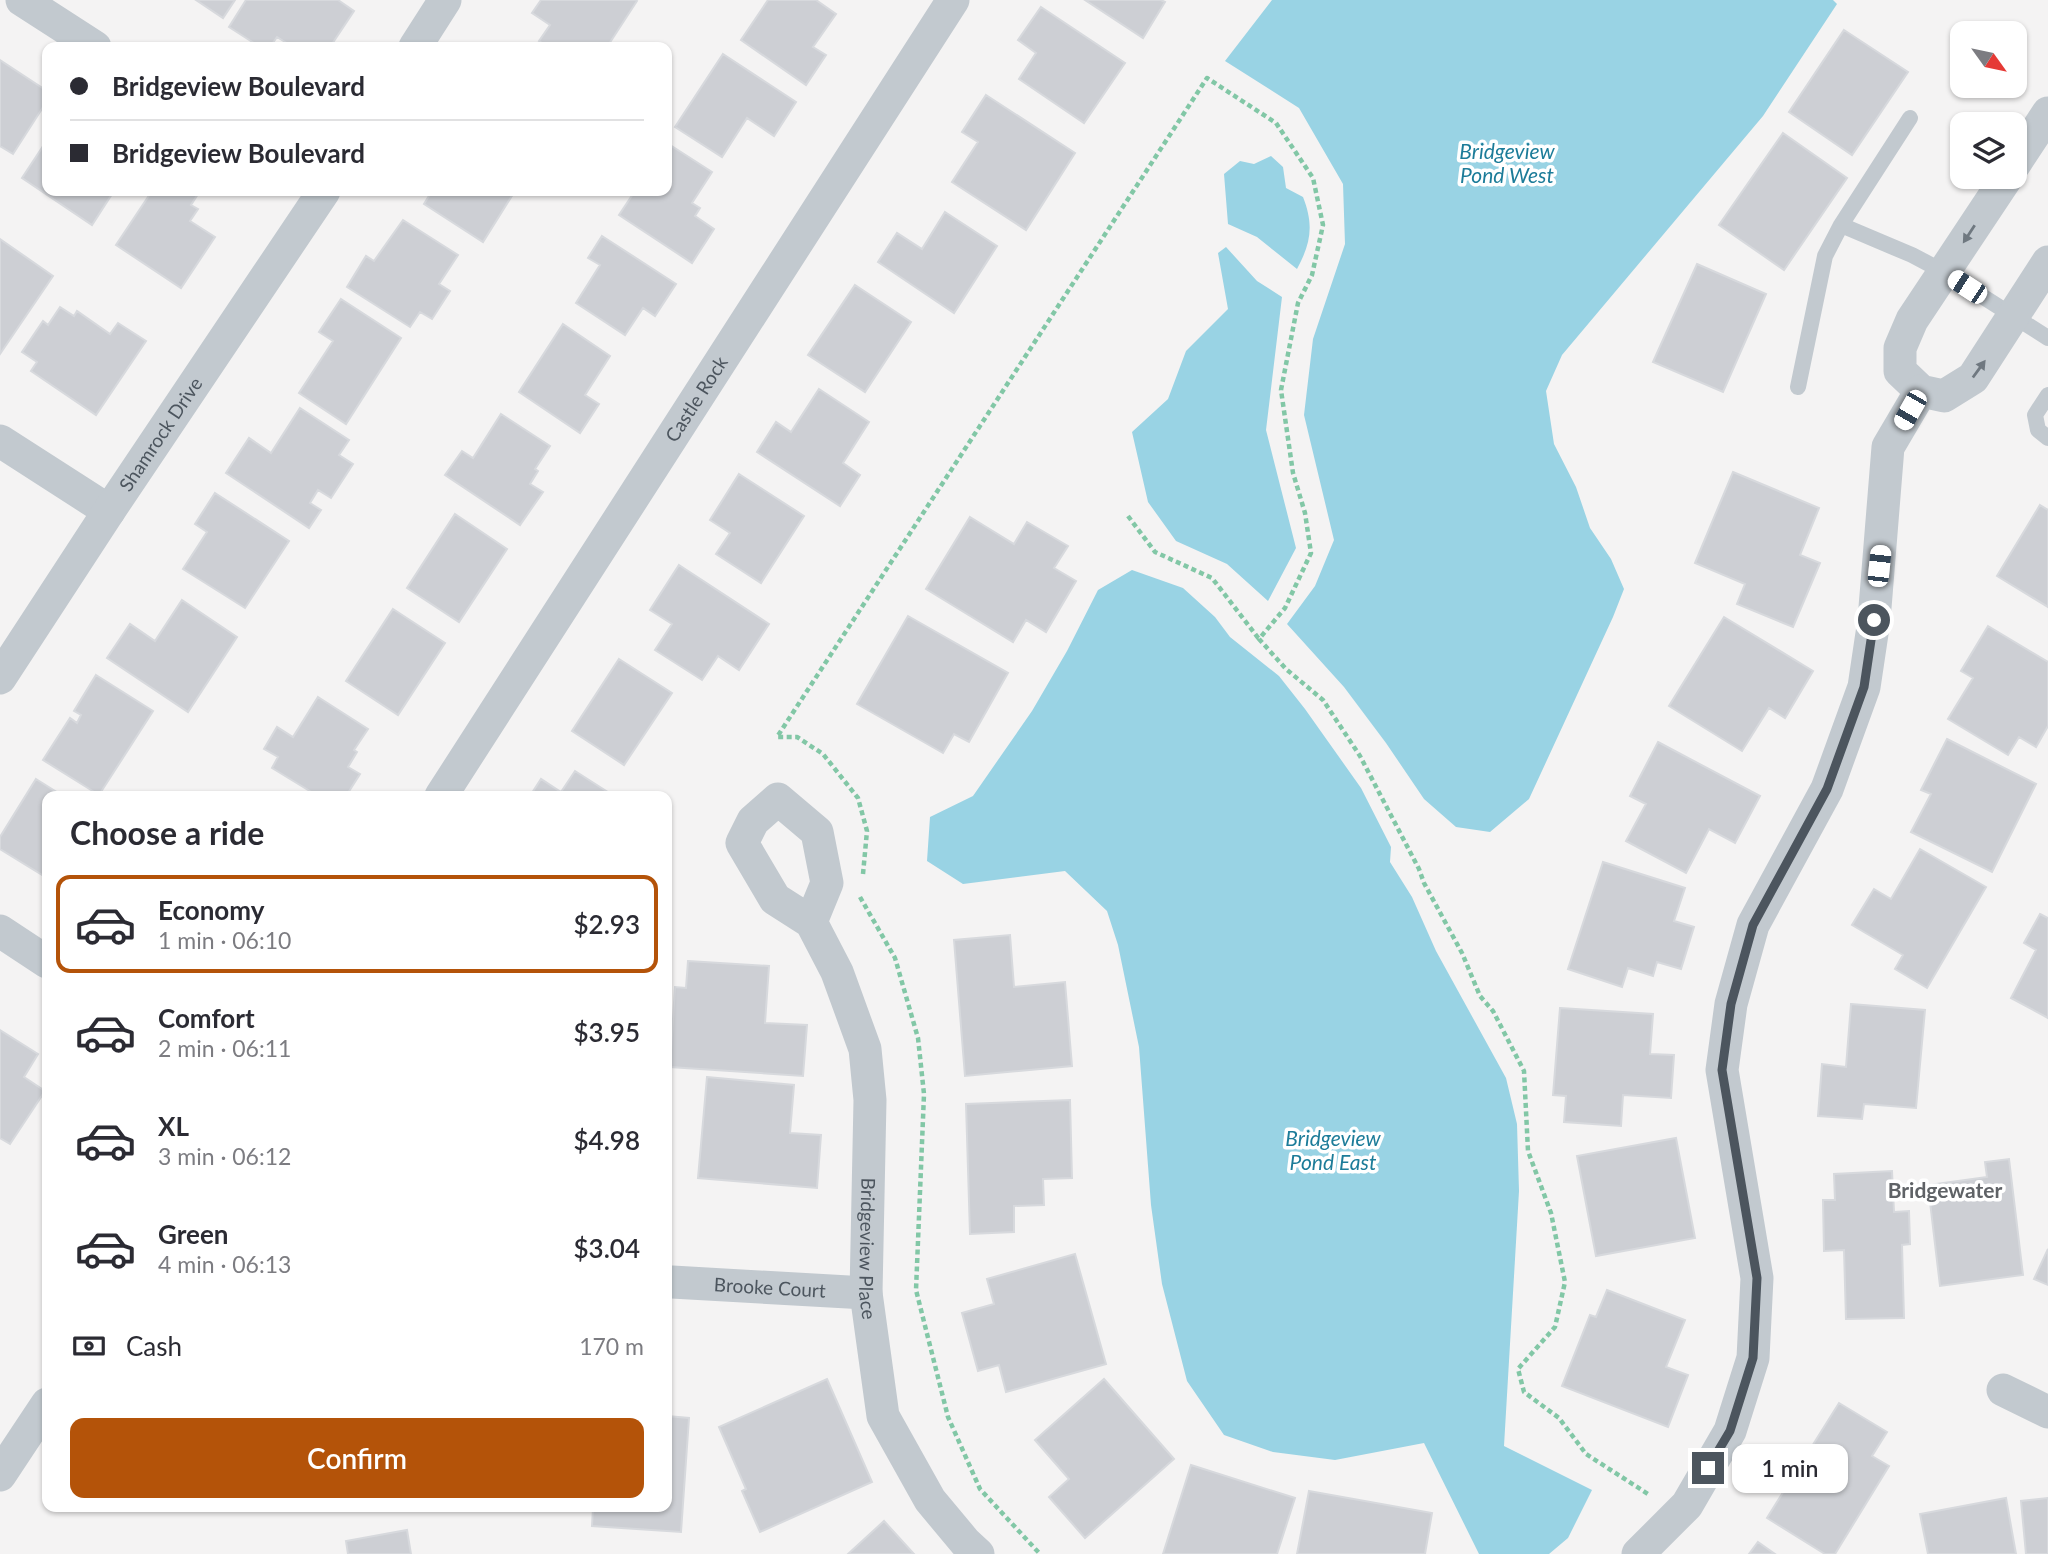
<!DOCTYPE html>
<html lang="en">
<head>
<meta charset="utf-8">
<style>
  :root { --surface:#fff; --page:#f2f2f3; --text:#2b2b33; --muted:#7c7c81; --line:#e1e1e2; --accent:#b45309 }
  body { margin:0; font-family:Lato,sans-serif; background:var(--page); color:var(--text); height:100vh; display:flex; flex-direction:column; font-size:26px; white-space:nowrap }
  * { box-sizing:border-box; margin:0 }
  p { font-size:23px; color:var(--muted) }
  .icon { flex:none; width:38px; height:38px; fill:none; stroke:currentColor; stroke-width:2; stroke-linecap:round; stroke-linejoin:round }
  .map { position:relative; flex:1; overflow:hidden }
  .sheet { position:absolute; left:42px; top:791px; width:630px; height:721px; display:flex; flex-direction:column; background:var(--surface); border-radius:14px; box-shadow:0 2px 5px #0004 }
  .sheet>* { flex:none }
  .top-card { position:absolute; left:42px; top:42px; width:630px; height:154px; border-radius:14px; box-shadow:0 2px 5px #0004; display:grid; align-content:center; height:154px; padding:0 28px; background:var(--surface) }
  .needle { width:46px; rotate:123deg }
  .controls { position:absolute; left:1950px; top:21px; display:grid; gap:14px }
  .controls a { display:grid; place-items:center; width:77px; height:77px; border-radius:14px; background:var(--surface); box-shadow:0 2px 5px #0004; font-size:35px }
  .end { position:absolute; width:32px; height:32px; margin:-16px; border:9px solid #4c555e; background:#fff; box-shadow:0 0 0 4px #fff }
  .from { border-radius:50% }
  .bubble { position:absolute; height:49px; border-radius:14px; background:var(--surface); box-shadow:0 2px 5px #0004; font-size:23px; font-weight:600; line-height:49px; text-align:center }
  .car { position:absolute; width:21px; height:42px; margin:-21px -10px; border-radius:9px; box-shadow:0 0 5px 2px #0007; background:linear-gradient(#fff 24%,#345 0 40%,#fff 0 76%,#345 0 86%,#fff 0) }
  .top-card b { display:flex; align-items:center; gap:24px; height:66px; font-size:26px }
  .top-card b+b { border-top:2px solid var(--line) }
  .top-card i { width:18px; height:18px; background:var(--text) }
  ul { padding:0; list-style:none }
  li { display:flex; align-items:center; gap:21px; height:98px; margin:0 14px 10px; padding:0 14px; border:4px solid transparent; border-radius:14px }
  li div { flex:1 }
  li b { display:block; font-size:26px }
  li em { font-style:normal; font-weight:600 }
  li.selected { border-color:var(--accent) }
  li>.icon { width:63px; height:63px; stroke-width:1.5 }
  h2 { padding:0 28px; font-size:32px; line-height:84px }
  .pay { display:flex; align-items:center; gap:18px; height:77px; padding:0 28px; font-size:26px }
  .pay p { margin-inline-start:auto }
  .action { display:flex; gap:14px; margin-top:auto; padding:14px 28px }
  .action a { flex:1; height:80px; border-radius:14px; background:var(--accent); color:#fff; font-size:28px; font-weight:600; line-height:80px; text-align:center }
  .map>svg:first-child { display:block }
  .water { fill:#99d3e4 }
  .building { fill:#cdcfd4; stroke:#d7d9dd; stroke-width:2 }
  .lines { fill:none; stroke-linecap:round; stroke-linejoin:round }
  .path { stroke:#82c7a6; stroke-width:4.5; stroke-dasharray:5 3.5; stroke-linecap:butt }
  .service { stroke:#c2c9cf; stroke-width:16 }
  .minor { stroke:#c2c9cf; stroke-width:33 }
  .oneway { fill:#6f7880 }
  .route { stroke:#4c555e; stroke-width:9 }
  .labels { text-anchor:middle; stroke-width:7; stroke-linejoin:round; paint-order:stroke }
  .street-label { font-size:19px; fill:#4c555e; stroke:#fff }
  .water-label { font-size:21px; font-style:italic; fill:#1c7c99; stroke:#fff }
  .neighbourhood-label { font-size:21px; font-weight:bold; fill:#5f6266; stroke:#fff }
</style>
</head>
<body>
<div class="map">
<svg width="2048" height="1554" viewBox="0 0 2048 1554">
  <rect width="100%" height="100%" fill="#f4f3f3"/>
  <!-- water -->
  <path class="water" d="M1272,0h561l4,4 -74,112 -201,239 -16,36 8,53 22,43 14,41 21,31 13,30 -11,28 -84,182 -39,33 -34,-5 -32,-28 -38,-56 -42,-56 -57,-63 28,-38 19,-46 -30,-125 9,-76 32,-95 -2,-60 -44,-76 -74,-47z
    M1271,156l12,11 3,21 17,9c11,28 8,46 -6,72l-40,-32 -29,-13 -4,-50 16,-13 14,3z
    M1226,247l31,34 25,16 -16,133 30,118 -28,53 -41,-37 -51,-23 -28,-39 -16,-70 36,-33 18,-48 42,-42 -10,-56z
    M1132,570l51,18 32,29 15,20 49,39 26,33 56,79 30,59 -1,15 22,35 24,54 70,127 11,46 2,67 -15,255 88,44 -24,48 -19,16h-70l-55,-111 -89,17 -62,-8 -49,-17 -37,-54 -25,-97 -11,-79 -12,-158 -21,-102 -11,-34 -42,-40 -102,13 -36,-23 3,-44 43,-21 59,-85 35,-60 31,-61z"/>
  <!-- building -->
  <path class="building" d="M196,0h39l-12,18z
    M246,0h92l16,11 -24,36h-37l-16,-10 -7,10h-10l-31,-20z
    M541,0h95l1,1 -30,46h-59l-9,-6 11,-16 -18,-12z
    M768,0h48l20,14 -23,33 13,8 -20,30 -65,-45z
    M1085,0h76l4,2 -22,36z
    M1041,7l84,56 -41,60 -65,-44 17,-26 -18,-13z
    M1844,30l64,42 -56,83 -63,-43z
    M723,54l73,48 -22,34 -27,-18 -25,39 -47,-30z
    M0,60l47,31v10l-34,53 -13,-8z
    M986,95l89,58 -49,77 -74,-48 26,-40 -16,-10z
    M1783,133l64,45 -63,92 -65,-45z
    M47,140v51h67l-22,34 -70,-47z
    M667,143l45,29 -20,31 8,5 -5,8 19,13 -22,34 -73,-48 16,-24h32z
    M152,191h48l-9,14 7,4 -8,12 25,16 -34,51 -65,-43z
    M432,191h83l-32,51 -59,-38z
    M945,212l52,34 -43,67 -76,-51 19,-29 25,16z
    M403,220l55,35 -19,29 11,7 -18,28 -12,-7 -10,15 -63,-40 19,-31 8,5z
    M602,236l74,48 -21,32 -12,-8 -18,27 -49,-32 24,-38 -12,-7z
    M0,239l53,37 -53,78z
    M1697,264l69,30 -43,98 -70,-30z
    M855,285l56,37 -46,70 -57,-37z
    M341,299l60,39 -55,86 -47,-31 34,-52 -14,-9z
    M60,307l14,9 3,-5 33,23 8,-11 28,18 -50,74 -65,-44 6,-9 -15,-10 21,-31 5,4z
    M563,324l47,32 -25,39 14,9 -19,29 -61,-41z
    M819,389l50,33 -26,41 17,12 -20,31 -83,-54 19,-30 15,10z
    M300,408l49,32 -10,15 14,9 -22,34 -13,-8 -8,13 11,7 -12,18 -83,-55 23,-35 22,15z
    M501,414l49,32 -15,23 3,2 -8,13 13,8 -23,33 -75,-50 17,-24 11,7z
    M1733,472l86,36 -19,47 20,8 -27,64 -56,-23 8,-20 -50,-21z
    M739,474l65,42 -43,67 -45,-29 14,-21 -20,-13z
    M215,493l74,48 -44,67 -62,-39 24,-37 -12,-8z
    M2040,505l8,5v97l-51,-31z
    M455,514l52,35 -48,73 -52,-34z
    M970,517l44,27 13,-22 41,24 -14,22 22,13 -30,51 -20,-12 -13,22 -87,-53z
    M679,565l90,59 -30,46 -21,-14 -16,24 -47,-30 17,-26 -22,-14z
    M182,600l55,37 -49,75 -81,-54 23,-34 25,17z
    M393,609l52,34 -47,72 -52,-34z
    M908,616l100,57 -39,69 -15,-8 -11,19 -86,-49z
    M1724,617l89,54 -28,47 -16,-10 -27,43 -73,-45z
    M1988,626l60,36v64l-12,21 -17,-10 -11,18 -60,-36 25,-41 -12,-7z
    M619,659l53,34 -48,72 -52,-34z
    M96,675l57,36 -54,84 -56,-35 27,-42 7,5 4,-8 -7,-4z
    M318,697l50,32 -14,21 3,2 -9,15 12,7 -14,22h-28l-46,-28 6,-11 -14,-8 13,-22 16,10z
    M1947,739l89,45 -44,88 -81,-40 20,-38 -10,-4z
    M1658,742l102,54 -25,47 -26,-14 -23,44 -60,-32 20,-37 -16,-8z
    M575,771l39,25h-84l11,-17 20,13z
    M36,779l27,17h-16v82l-47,-29v-12z
    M1920,849l66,38 -59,101 -32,-19 8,-14 -51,-30 22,-36 17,10z
    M1603,862l82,26 -11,33 20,6 -13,42 -24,-7 -4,14 -25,-8 -6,19 -54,-18z
    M2040,914l8,4v100l-37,-20 25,-48 -12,-7z
    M1010,935l4,52 51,-5 7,84 -107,10 -11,-136z
    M688,961l81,5 -4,57 42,2 -4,51 -133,-9 5,-80 11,1z
    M1851,1004l74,6 -9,98 -52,-4 -2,15 -44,-3 4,-52 24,3z
    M1560,1008l93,6 -3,40 24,1 -3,43 -48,-3 -2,31 -57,-4 2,-26 -13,-1z
    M0,1030l38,24 -14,23 21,14 -35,53 -10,-6z
    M707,1077l87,8 -4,48 31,2 -4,53 -119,-10z
    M1070,1100l2,78 -29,1 1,26 -30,1v26l-44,2 -4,-130z
    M1676,1138l19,100 -99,18 -19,-100z
    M2009,1159l14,116 -83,11 -12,-101 59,-8 -2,-15z
    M1892,1171l2,41 15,-1 1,33 -8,1 2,73 -58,1 -2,-69 -20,1 -1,-51h12l-1,-26z
    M2048,1249v36l-14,-6z
    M1075,1254l31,110 -100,28 -7,-27 -21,6 -16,-58 32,-9 -7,-25z
    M1607,1290l78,30 -19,47 22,8 -20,52 -106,-41 28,-71 6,2z
    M827,1379l45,103 -112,50 -18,-41 4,-2 -27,-62z
    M1104,1379l70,80 -89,79 -36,-41 20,-18 -34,-39z
    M1839,1403l48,29 -15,24 17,10 -54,88h-10l-58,-36z
    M667,1416l22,2 -8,114 -89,-6 1,-19h74z
    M1191,1465l104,33 -18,56h-114z
    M1309,1491l123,22 -7,41h-128z
    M2006,1498l10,56h-88l-8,-40z
    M2048,1498v56h-22l-5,-53z
    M884,1521l30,33h-66z
    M407,1530l4,24h-63l-2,-13z
    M1758,1542l17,12h-26z"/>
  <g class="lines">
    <!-- path -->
    <path class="path" d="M1128,516l27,36 57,26 47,61
      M863,874l4,-43 -9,-33 -35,-44 -26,-17h-20l430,-659 69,45 37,55 10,47 -11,50 -14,28 -17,87 12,83 12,40 6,40 -26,55 -26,31 27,30 37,31 37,56 59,113 5,14 38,70 18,43 13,15 31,60 4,80 23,62 14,69 -10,45 -37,42 6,23 35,26 27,36 62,40
      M860,897l35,61 23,80 6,56 -8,196 32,127 32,72 60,65"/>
    <!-- service -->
    <path class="service" d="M1841,225l69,-107
      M1798,387l27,-131 16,-31 71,30 32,17 104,66
      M2048,395l-13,20 3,15 10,8"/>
    <!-- minor -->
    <g class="minor">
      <path d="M22,0l73,47"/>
      <path d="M415,47l30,-47"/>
      <path d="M2014,165l34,-52"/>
      <path d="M2007,177l-95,143 -12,28v23l21,20 23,5 29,-18 75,-116"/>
      <path d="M0,441l109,70"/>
      <path id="s1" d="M0,678l109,-167 215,-320"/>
      <path id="s2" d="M441,796l512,-796"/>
      <path id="s3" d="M811,922l16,-39 -10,-51 -39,-33 -25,22 -11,22 33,56 36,23 26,50 28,77 5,51 -4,193 17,123 47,84 35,42 13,12"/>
      <path d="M0,931l47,31"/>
      <path id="s4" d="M672,1282l194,11"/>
      <path d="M2003,1390l45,22"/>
      <path d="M0,1475l47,-71"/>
      <path d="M1638,1554l49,-49 43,-74 23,-73 4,-80 -35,-208 9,-66 22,-79 74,-136 37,-102 10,-67 14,-173 33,-56"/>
    </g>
  </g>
  <!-- one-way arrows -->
  <defs><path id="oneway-solid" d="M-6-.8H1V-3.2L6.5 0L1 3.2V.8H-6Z" transform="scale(1.75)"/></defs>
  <g class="oneway">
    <use href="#oneway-solid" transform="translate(1969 234) rotate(123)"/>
    <use href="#oneway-solid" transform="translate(1979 369) rotate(-54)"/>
  </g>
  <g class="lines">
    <!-- route -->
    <path class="route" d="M1708,1468l22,-37 23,-73 4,-80 -35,-208 9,-66 22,-79 74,-136 37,-102 10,-67"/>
  </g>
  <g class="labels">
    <!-- street labels -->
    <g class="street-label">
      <text dy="7" stroke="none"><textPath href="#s2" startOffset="472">Castle Rock</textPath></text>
      <text dy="7" stroke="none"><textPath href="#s1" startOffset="292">Shamrock Drive</textPath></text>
      <text dy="7" stroke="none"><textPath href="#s3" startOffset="649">Bridgeview Place</textPath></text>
      <text dy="7" stroke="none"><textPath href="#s4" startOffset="98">Brooke Court</textPath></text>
    </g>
    <!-- water labels -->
    <g class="water-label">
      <text x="1507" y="159">Bridgeview<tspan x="1507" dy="24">Pond West</tspan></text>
      <text x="1333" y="1146">Bridgeview<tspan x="1333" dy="24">Pond East</tspan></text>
    </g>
    <!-- neighbourhood labels -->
    <g class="neighbourhood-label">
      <text x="1945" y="1198">Bridgewater</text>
    </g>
  </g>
</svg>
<div class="controls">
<a><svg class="needle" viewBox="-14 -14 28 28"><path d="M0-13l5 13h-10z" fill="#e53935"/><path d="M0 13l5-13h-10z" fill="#7c7c81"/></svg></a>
<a><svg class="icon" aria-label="layers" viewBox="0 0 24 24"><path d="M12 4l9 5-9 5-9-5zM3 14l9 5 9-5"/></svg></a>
</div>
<i class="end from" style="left:1874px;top:620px"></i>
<i class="end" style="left:1708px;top:1468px"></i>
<div class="bubble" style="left:1732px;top:1444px;width:116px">1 min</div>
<i class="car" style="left:1967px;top:287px;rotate:303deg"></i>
<i class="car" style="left:1910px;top:410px;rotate:210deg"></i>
<i class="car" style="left:1879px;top:566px;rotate:6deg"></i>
<div class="top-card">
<b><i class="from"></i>Bridgeview Boulevard</b>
<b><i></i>Bridgeview Boulevard</b>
</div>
<section class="sheet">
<h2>Choose a ride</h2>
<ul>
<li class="selected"><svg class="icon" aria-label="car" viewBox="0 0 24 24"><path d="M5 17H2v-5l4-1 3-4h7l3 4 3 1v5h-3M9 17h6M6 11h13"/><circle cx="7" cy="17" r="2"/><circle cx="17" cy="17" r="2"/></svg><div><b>Economy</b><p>1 min · 06:10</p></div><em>$2.93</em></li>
<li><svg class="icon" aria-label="car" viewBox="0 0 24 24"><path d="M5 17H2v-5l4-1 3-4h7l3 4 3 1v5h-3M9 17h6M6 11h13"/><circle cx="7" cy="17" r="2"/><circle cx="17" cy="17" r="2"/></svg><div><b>Comfort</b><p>2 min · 06:11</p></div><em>$3.95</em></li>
<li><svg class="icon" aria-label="car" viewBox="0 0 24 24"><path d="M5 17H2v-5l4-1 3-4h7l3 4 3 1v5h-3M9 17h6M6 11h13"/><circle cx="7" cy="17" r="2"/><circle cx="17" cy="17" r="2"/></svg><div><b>XL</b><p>3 min · 06:12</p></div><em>$4.98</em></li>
<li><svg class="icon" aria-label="car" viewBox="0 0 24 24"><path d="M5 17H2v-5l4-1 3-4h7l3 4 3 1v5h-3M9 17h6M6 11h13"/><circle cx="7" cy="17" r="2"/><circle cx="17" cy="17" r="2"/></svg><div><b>Green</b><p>4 min · 06:13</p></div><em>$3.04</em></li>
</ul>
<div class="pay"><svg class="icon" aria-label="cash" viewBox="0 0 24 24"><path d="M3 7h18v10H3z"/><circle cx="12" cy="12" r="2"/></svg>Cash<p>170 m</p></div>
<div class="action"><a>Confirm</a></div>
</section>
</div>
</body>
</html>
